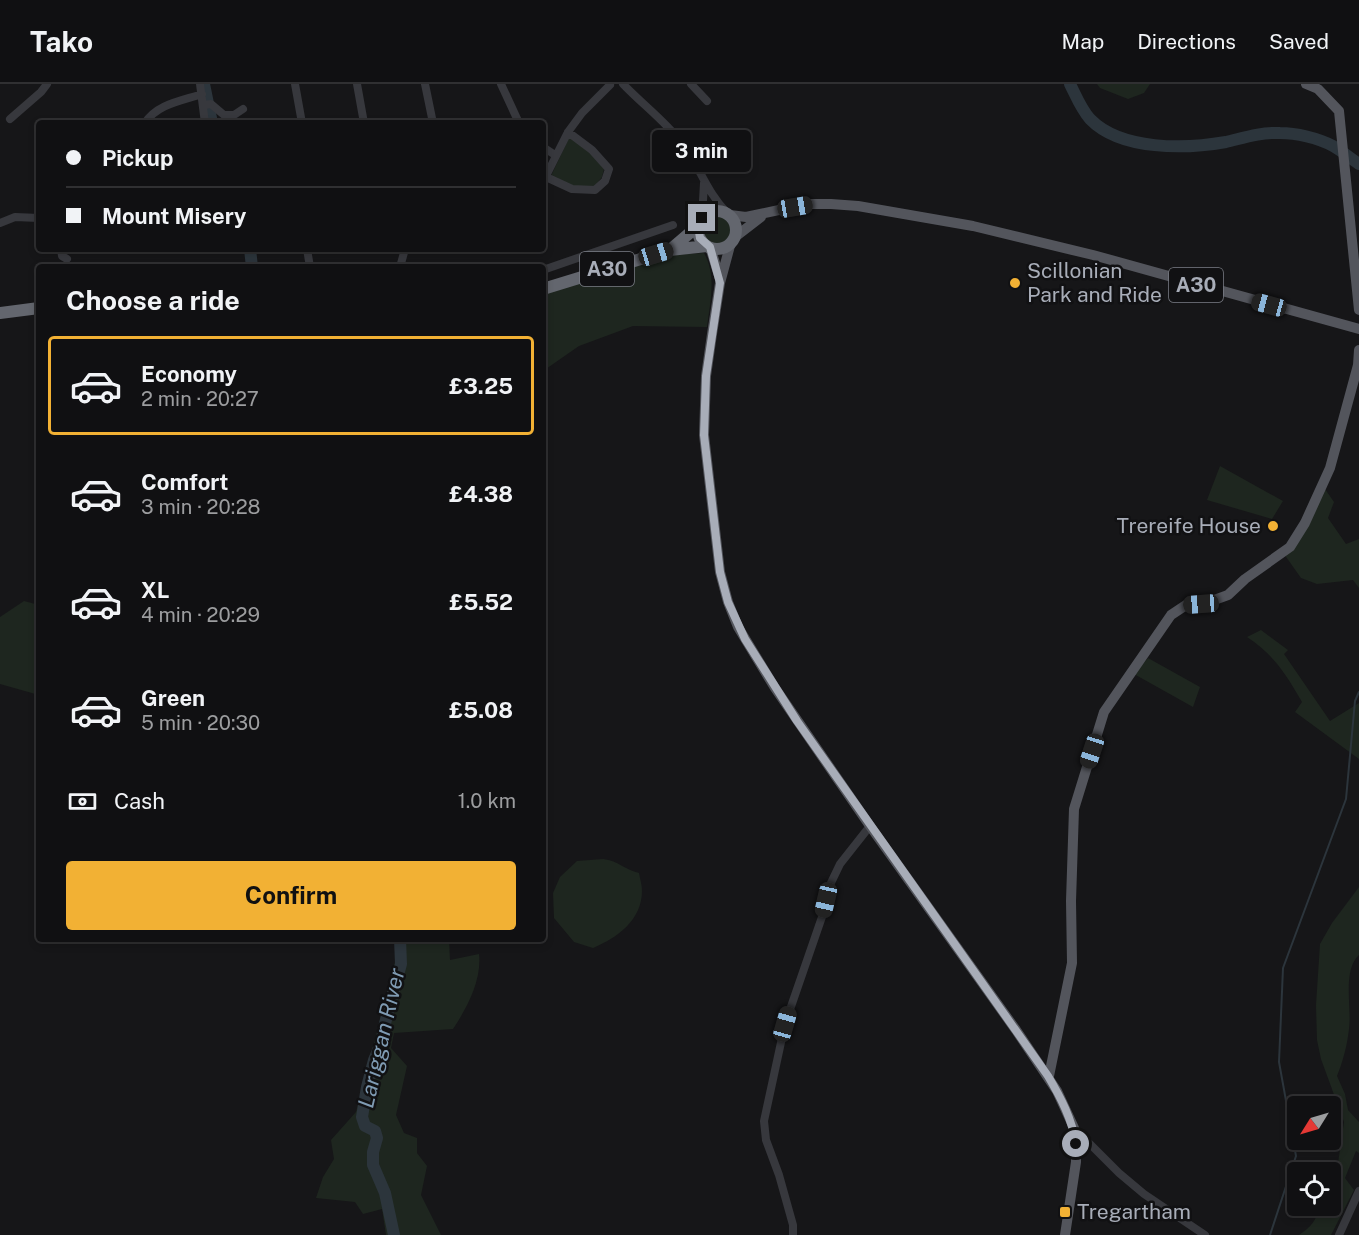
<!DOCTYPE html>
<html lang="en">
<head>
<meta charset="utf-8">
<style>
  :root { --surface:#101012; --page:#19191b; --text:#f1f3f6; --muted:#9c9d9f; --line:#303032; --accent:#f2b134 }
  body { margin:0; font-family:"Public Sans",sans-serif; background:var(--page); color:var(--text); height:100vh; display:flex; flex-direction:column; font-size:22px; white-space:nowrap }
  * { box-sizing:border-box; margin:0 }
  p { font-size:20px; color:var(--muted) }
  .icon { flex:none; width:33px; height:33px; fill:none; stroke:currentColor; stroke-width:2; stroke-linecap:round; stroke-linejoin:round }
  .map { position:relative; flex:1; overflow:hidden }
  .details { position:absolute; left:36px; top:180px; width:510px; height:678px; display:flex; flex-direction:column; background:var(--surface); border-radius:6px; box-shadow:0 3px 9px #0003,0 0 0 2px var(--line) }
  .details>* { flex:none }
  .hud { position:absolute; left:36px; top:36px; width:510px; height:132px; border-radius:6px; box-shadow:0 3px 9px #0003,0 0 0 2px var(--line); display:grid; align-content:center; height:132px; padding:0 30px; background:var(--surface) }
  .needle { width:39px; rotate:233deg }
  .fabs { position:absolute; left:1287px; top:1012px; display:grid; gap:12px }
  .fabs a { display:grid; place-items:center; width:54px; height:54px; border-radius:6px; background:var(--surface); box-shadow:0 3px 9px #0003,0 0 0 2px var(--line); font-size:30px }
  .end { position:absolute; width:27px; height:27px; margin:-14px; border:8px solid #a8adb8; background:#111; box-shadow:0 0 0 3px #111 }
  .from { border-radius:50% }
  .bubble { position:absolute; height:42px; border-radius:6px; background:var(--surface); box-shadow:0 3px 9px #0003,0 0 0 2px var(--line); font-size:20px; font-weight:700; line-height:42px; text-align:center }
  .car { position:absolute; width:18px; height:36px; margin:-18px -9px; border-radius:8px; box-shadow:0 0 4px 2px #0007; background:linear-gradient(#222 24%,#8ab4d8 0 40%,#222 0 76%,#8ab4d8 0 86%,#222 0) }
  .hud b { display:flex; align-items:center; gap:21px; height:57px; font-size:22px }
  .hud b+b { border-top:2px solid var(--line) }
  .hud i { width:15px; height:15px; background:var(--text) }
  ul { padding:0; list-style:none }
  li { display:flex; align-items:center; gap:18px; height:99px; margin:0 12px 9px; padding:0 18px; border:3px solid transparent; border-radius:6px }
  li div { flex:1 }
  li b { display:block; font-size:22px }
  li em { font-style:normal; font-weight:700 }
  li.current { border-color:var(--accent) }
  li>.icon { width:54px; height:54px; stroke-width:1.5 }
  h2 { padding:0 30px; font-size:27px; line-height:72px }
  .pay { display:flex; align-items:center; gap:15px; height:66px; padding:0 30px; font-size:22px }
  .pay p { margin-inline-start:auto }
  .button { display:flex; gap:12px; margin-top:auto; padding:12px 30px }
  .button a { flex:1; height:69px; border-radius:6px; background:var(--accent); color:#111; font-size:24px; font-weight:700; line-height:69px; text-align:center }
  header { display:flex; align-items:center; gap:36px; box-sizing:border-box; height:84px; padding:0 30px; background:var(--surface); border-bottom:2px solid var(--line) }
  header strong { font-size:28px }
  nav { display:flex; gap:33px; margin-inline-start:auto; font-size:21px }
  .map>svg:first-child { display:block }
  .green { fill:#1e261f }
  .lines { fill:none; stroke-linecap:round; stroke-linejoin:round }
  .stream { stroke:#2c353c; stroke-width:2 }
  .river { stroke:#2c353c; stroke-width:12 }
  .minor { stroke:#37383d; stroke-width:8 }
  .major { stroke:#53555c; stroke-width:10 }
  .highway { stroke:#63666e; stroke-width:12 }
  .route { stroke:#a8adb8; stroke-width:8 }
  .poi-dot { fill:#f2b134; stroke:#111113; stroke-width:2 }
  .labels { text-anchor:middle; stroke-width:5; stroke-linejoin:round; paint-order:stroke }
  .shield { fill:#111113; stroke:#7b7e86; stroke-width:1.5 }
  .shield-label { font-size:20px; font-weight:bold; fill:#a8adb8 }
  .poi-label { font-size:21px; fill:#a8adb8; stroke:#111113; text-anchor:start }
  .water-label { font-size:22px; font-style:italic; fill:#7f9bb3; stroke:#111113 }
</style>
</head>
<body>
<header>
<strong>Tako</strong>
<nav><a>Map</a><a>Directions</a><a>Saved</a></nav>
</header>
<div class="map">
<svg width="1359" height="1151" viewBox="0 0 1359 1151">
  <rect width="100%" height="100%" fill="#161618"/>
  <!-- green -->
  <path class="green" d="M1097,0h53l-6,9 -16,6 -28,-11z
    M569,54h4l24,21 7,10 -2,8 -7,9 -26,1 -19,-9z
    M702 145a15 15 0 1 1 30 0a15 15 0 1 1-30 0Z
    M704,169c13,23 6,49 3,74l-74,-1 -54,20 -36,25v-77l128,-39z
    M1220,382l63,35 -11,18 -65,-19z
    M1325,405l9,13 -6,16 18,26 13,-5v49l-6,-8 -36,4 -16,-6 -17,-24z
    M24,517l15,4v90l-39,-11v-67z
    M1261,546l27,20 -4,4 46,67 29,-18v56l-64,-47 7,-10c-16,-28 -28,-47 -55,-65z
    M1148,574l52,29 -7,20 -59,-33z
    M603,775c16,2 22,11 36,14 1,6 3,12 3,18 0,29 -25,47 -49,57l-19,-6 -20,-24 -1,-25 7,-16 17,-16z
    M1359,803v68c-17,15 -7,54 -10,74 -2,17 -6,32 -12,47l8,18 3,16 11,12v31l-3,-2 -11,27 9,12 -23,45h-32c12,-8 17,-14 21,-29h10l1,-12 6,-24 7,-48 -23,-63 -4,-19 -1,-35 4,-61 12,-21z
    M395,855h54l1,21 29,-6c3,26 -12,54 -26,75l-59,4 -3,15 16,18 -11,49 8,18 13,5v15l10,13 -6,29 20,40h-55l-4,-26 -19,5 -8,-12 -39,-4 7,-21 11,-18 -3,-19 25,-28 40,-154z"/>
  <g class="lines">
    <!-- stream -->
    <path class="stream" d="M1270,1151l26,-79 -17,-94 4,-94 63,-169 9,-98 4,-9"/>
    <!-- river -->
    <path class="river" d="M204,0l8,39
      M1070,0c6,12 11,25 20,35 31,32 96,30 136,23 17,-4 35,-10 54,-9 16,0 38,5 53,13 9,5 17,12 26,18
      M250,165l2,18
      M394,1151l-9,-42 -12,-28v-13l4,-14 -2,-7 -10,-5 -3,-9 5,-30 7,-27 8,-19 2,-14 17,-63 -1,-25"/>
    <!-- minor -->
    <path class="minor" d="M200,0l5,39
      M295,0l7,39
      M357,0l7,39
      M425,0l8,39
      M501,0l18,39
      M623,0c19,20 42,37 59,59 18,24 24,48 45,70
      M691,0l16,17
      M204,21l7,-1 13,11h10l9,-6
      M10,35l31,-27 6,-8
      M145,39c12,-19 36,-22 57,-29
      M543,63l12,8
      M546,93l26,12 23,1 10,-9 4,-12 -17,-19 -24,-18
      M544,96l24,-48 14,-19 28,-28
      M702,134l2,-35
      M0,139l15,-6 24,1
      M61,165l1,7 5,3
      M307,165l3,18
      M400,183l5,-18
      M543,186l130,-45
      M1074,1044l45,45 25,21 61,41
      M793,1151v-10l-14,-50 -13,-35 -2,-19 21,-97 38,-110 6,-27 11,-23 30,-38
      M1339,1151l20,-44"/>
    <!-- major -->
    <path class="major" d="M1306,0l12,5 21,22 20,199
      M730,131l16,2 61,-13h24l27,2 115,20 120,29 266,74
      M735,153l26,-20
      M731,158l-11,41 -8,51 -6,42 -2,59 16,137 8,30 10,25 37,61 95,138 146,204 41,61 17,37 2,16v18l-11,73
      M710,163l10,32
      M1049,992l23,-113 -1,-62 3,-92 30,-97 67,-97 15,-10 20,-2 22,-8 17,-16 45,-32 15,-24 25,-55 28,-103 1,-15"/>
    <!-- highway -->
    <path class="highway" d="M698 146a19 19 0 1 1 38 0a19 19 0 1 1-38 0Z
      M671,165l28,-24
      M543,205l127,-39 37,-4
      M0,229l39,-5"/>
  </g>
  <g class="lines">
    <!-- route -->
    <path class="route" d="M702,134l-3,14 1,6 10,9 10,36 -14,93 -2,59 16,137 8,30 17,37 52,82 251,355c13,22 24,43 28,68"/>
  </g>
  <!-- markers -->
  <g class="poi-dot">
    <circle cx="1015" cy="199" r="6"/>
    <circle cx="1273" cy="442" r="6"/>
    <rect x="1059" y="1122" width="12" height="12" rx="3"/>
  </g>
  <g class="labels">
    <!-- shield labels -->
    <g class="shield">
      <rect x="580" y="168" width="54" height="34" rx="4.5"/>
      <rect x="1169" y="184" width="54" height="34" rx="4.5"/>
    </g>
    <g class="shield-label">
      <text x="607" y="192">A30</text>
      <text x="1196" y="208">A30</text>
    </g>
    <!-- poi labels -->
    <g class="poi-label">
      <text x="1027" y="194">Scillonian<tspan x="1027" dy="24">Park and Ride</tspan></text>
      <text x="1261" y="449" text-anchor="end">Trereife House</text>
      <text x="1077" y="1135">Tregartham</text>
    </g>
    <!-- water labels -->
    <g class="water-label">
      <text transform="translate(381 954) rotate(-77)" y="8">Lariggan River</text>
    </g>
  </g>
</svg>
<div class="fabs">
<a><svg class="needle" viewBox="-14 -14 28 28"><path d="M0-13l5 13h-10z" fill="#e53935"/><path d="M0 13l5-13h-10z" fill="#9c9d9f"/></svg></a>
<a><svg class="icon" aria-label="locate" viewBox="0 0 24 24"><circle cx="12" cy="12" r="6"/><path d="M12 2v4M12 18v4M2 12h4M18 12h4"/></svg></a>
</div>
<i class="end from" style="left:1076px;top:1060px"></i>
<i class="end" style="left:702px;top:134px"></i>
<div class="bubble" style="left:652px;top:46px;width:99px">3 min</div>
<i class="car" style="left:795px;top:123px;rotate:80deg"></i>
<i class="car" style="left:656px;top:170px;rotate:73deg"></i>
<i class="car" style="left:1269px;top:221px;rotate:285deg"></i>
<i class="car" style="left:1201px;top:520px;rotate:266deg"></i>
<i class="car" style="left:1092px;top:667px;rotate:198deg"></i>
<i class="car" style="left:826px;top:816px;rotate:193deg"></i>
<i class="car" style="left:785px;top:940px;rotate:16deg"></i>
<div class="hud">
<b><i class="from"></i>Pickup</b>
<b><i></i>Mount Misery</b>
</div>
<section class="details">
<h2>Choose a ride</h2>
<ul>
<li class="current"><svg class="icon" aria-label="car" viewBox="0 0 24 24"><path d="M5 17H2v-5l4-1 3-4h7l3 4 3 1v5h-3M9 17h6M6 11h13"/><circle cx="7" cy="17" r="2"/><circle cx="17" cy="17" r="2"/></svg><div><b>Economy</b><p>2 min · 20:27</p></div><em>£3.25</em></li>
<li><svg class="icon" aria-label="car" viewBox="0 0 24 24"><path d="M5 17H2v-5l4-1 3-4h7l3 4 3 1v5h-3M9 17h6M6 11h13"/><circle cx="7" cy="17" r="2"/><circle cx="17" cy="17" r="2"/></svg><div><b>Comfort</b><p>3 min · 20:28</p></div><em>£4.38</em></li>
<li><svg class="icon" aria-label="car" viewBox="0 0 24 24"><path d="M5 17H2v-5l4-1 3-4h7l3 4 3 1v5h-3M9 17h6M6 11h13"/><circle cx="7" cy="17" r="2"/><circle cx="17" cy="17" r="2"/></svg><div><b>XL</b><p>4 min · 20:29</p></div><em>£5.52</em></li>
<li><svg class="icon" aria-label="car" viewBox="0 0 24 24"><path d="M5 17H2v-5l4-1 3-4h7l3 4 3 1v5h-3M9 17h6M6 11h13"/><circle cx="7" cy="17" r="2"/><circle cx="17" cy="17" r="2"/></svg><div><b>Green</b><p>5 min · 20:30</p></div><em>£5.08</em></li>
</ul>
<div class="pay"><svg class="icon" aria-label="cash" viewBox="0 0 24 24"><path d="M3 7h18v10H3z"/><circle cx="12" cy="12" r="2"/></svg>Cash<p>1.0 km</p></div>
<div class="button"><a>Confirm</a></div>
</section>
</div>
</body>
</html>
